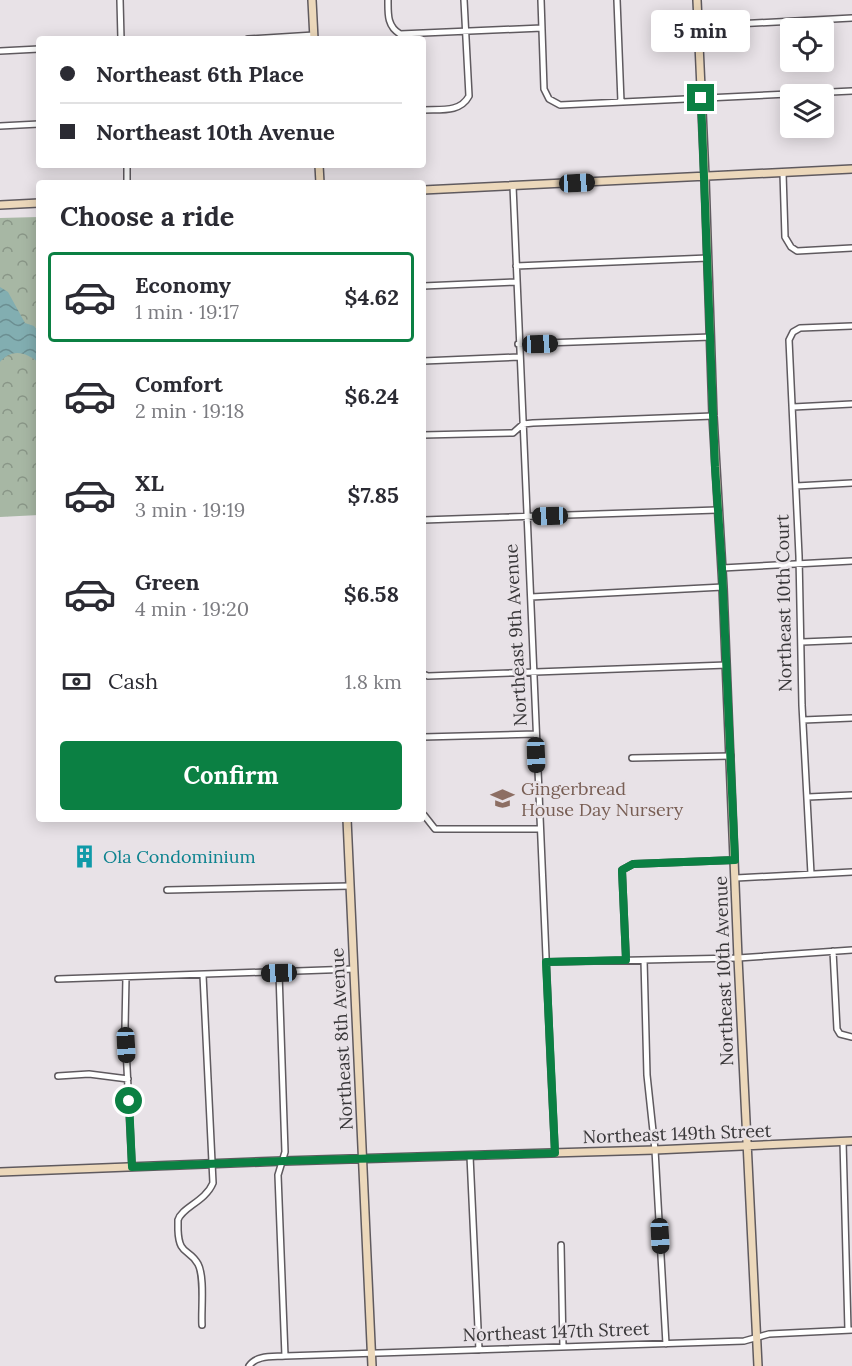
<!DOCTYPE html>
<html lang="en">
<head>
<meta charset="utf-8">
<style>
  :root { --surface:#fff; --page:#f7f7f7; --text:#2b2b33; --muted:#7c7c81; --line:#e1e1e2; --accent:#0b8043 }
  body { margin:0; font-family:Lora,serif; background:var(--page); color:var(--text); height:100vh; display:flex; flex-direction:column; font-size:22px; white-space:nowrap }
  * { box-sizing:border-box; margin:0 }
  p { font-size:20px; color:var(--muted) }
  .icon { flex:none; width:33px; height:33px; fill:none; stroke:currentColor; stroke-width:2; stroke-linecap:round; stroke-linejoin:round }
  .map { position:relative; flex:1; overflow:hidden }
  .drawer { position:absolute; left:36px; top:180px; width:390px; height:642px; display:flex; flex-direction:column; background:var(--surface); border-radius:6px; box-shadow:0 3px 15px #0003 }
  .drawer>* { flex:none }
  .hud { position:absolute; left:36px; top:36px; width:390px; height:132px; border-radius:6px; box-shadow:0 3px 15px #0003; display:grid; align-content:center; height:132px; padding:0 24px; background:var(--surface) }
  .fabs { position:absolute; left:780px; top:18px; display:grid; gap:12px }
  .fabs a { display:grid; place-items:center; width:54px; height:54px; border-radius:6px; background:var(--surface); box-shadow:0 3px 15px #0003; font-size:30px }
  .end { position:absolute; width:27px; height:27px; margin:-14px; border:8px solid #0b8043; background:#fff; box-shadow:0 0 0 3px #fff }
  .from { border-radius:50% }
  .bubble { position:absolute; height:42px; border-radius:6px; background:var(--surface); box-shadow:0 3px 15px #0003; font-size:20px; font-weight:700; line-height:42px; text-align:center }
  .car { position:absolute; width:18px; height:36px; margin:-18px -9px; border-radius:8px; box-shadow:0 0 4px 2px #0007; background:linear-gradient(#222 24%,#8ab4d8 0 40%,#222 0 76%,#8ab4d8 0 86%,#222 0) }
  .hud b { display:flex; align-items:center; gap:21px; height:57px; font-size:22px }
  .hud b+b { border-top:2px solid var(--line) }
  .hud i { width:15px; height:15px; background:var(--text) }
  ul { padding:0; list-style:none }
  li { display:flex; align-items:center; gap:18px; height:90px; margin:0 12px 9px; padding:0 12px; border:3px solid transparent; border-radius:6px }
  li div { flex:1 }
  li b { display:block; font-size:22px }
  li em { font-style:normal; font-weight:700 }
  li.on { border-color:var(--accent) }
  li>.icon { width:54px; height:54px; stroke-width:1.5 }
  h2 { padding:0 24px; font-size:27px; line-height:72px }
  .pay { display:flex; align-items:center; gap:15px; height:66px; padding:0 24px; font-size:22px }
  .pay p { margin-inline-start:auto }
  .cta { display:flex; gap:12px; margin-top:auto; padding:12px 24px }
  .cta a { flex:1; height:69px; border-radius:6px; background:var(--accent); color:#fff; font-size:24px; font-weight:700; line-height:69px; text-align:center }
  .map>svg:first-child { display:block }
  .park { fill:url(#park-crowns) }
  .water { fill:url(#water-waves) }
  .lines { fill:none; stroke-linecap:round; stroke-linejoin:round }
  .street-casing { stroke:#5f5a5f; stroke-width:8 }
  .secondary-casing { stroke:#5f5a5f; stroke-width:10 }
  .street { stroke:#fff; stroke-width:5 }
  .secondary { stroke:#ecd8bb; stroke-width:7 }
  .route { stroke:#0b8043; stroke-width:8 }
  .labels { text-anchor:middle; stroke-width:5; stroke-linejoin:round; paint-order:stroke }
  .street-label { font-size:18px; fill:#393739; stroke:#e8e2e7 }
  .education-label { font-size:18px; fill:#785e54; stroke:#e8e2e7; text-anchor:start }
  .culture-label { font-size:18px; fill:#0d838f; stroke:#e8e2e7; text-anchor:start }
</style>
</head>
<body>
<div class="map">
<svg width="852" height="1366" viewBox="0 0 852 1366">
  <defs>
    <pattern id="park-crowns" width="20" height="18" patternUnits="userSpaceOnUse" patternTransform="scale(1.5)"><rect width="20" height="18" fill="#a7b7a4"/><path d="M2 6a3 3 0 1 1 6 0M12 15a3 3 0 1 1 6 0" fill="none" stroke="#899687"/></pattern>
    <pattern id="water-waves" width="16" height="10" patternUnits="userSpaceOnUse" patternTransform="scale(1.5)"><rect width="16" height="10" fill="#82aeb1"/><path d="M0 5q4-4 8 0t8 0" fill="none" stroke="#6b8e91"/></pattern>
  </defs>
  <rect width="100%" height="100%" fill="#e8e2e7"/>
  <!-- park -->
  <path class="park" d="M39,217v298l-39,2v-299z"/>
  <!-- water -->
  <path class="water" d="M0,287l8,5 17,31 9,3 5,7v30c-13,-11 -27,-15 -39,-1z"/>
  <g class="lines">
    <defs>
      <path id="street" d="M120,0l1,39
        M388,0c0,14 -1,26 12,34l142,-6
        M541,0l3,89 5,10 11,6 292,-14
        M617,0l4,102
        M698,26l154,-8
        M248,39l66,-4
        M0,51l39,-2
        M423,110c17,-1 37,3 46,-14l-5,-96
        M0,126l39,-2
        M127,165v18
        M783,173l2,64 6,10 6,4 55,-3
        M513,186c12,323 26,645 42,967
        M516,266l192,-8
        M423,286l93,-4
        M518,344l193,-7
        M423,361l96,-4
        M793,407l59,-3
        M423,435l90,-2 10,-9 10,-1 180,-7
        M796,486l56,-3
        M423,520l294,-10
        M722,568l130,-7
        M531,597l192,-10
        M802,642l50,-2
        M423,674l5,2 299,-11
        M803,720l49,-2
        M423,737l113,-3
        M632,758l99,-2
        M808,797l44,-2
        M424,815l11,14h104
        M811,874l-9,-169 -3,-149 -10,-216 4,-8 7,-4 52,-2
        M736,878l116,-6
        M167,890l183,-4
        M833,951l4,78 3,5 12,3
        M626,959l-4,-89 11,-6 102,-4
        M644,960l3,115 8,75 11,194
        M546,962l192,-4 114,-8
        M279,973l6,179 -7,23 7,181
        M126,977l-1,51 7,139
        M58,979l296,-10
        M58,1076l31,-2 39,5
        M843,1141l5,189
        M470,1156l9,194
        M561,1245l2,102
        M202,1325c-1,-15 3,-48 -4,-61 -9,-16 -19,-8 -20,-34 0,-3 0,-7 0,-10 4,-13 27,-18 35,-37l-10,-208
        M249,1366c7,-11 24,-9 36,-10l459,-15 25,-7 83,-4"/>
      <path id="secondary" d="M312,0l2,39
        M697,0l8,177 8,239 10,171 15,371 20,408
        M319,165l1,18
        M423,190l429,-21
        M0,205l39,-2
        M347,819l25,547
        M0,1172l283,-11 372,-11 197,-9"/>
    </defs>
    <!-- street casing -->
    <use href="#street" class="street-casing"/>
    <!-- secondary casing -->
    <use href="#secondary" class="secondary-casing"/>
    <!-- street -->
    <use href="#street" class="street"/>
    <!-- secondary -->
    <use href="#secondary" class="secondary"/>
  </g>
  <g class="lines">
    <!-- route -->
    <path class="route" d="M129,1101l3,66 152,-6 271,-8 -9,-191 80,-2 -4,-90 11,-6 102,-4 -13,-292 -7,-101 -14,-369"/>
  </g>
  <!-- icons -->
  <defs>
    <symbol id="school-bare" viewBox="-9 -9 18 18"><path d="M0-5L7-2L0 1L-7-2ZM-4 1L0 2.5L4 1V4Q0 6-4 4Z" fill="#8d6e63" stroke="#e8e2e7" stroke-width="2.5" paint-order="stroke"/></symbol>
    <symbol id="building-bare" viewBox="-9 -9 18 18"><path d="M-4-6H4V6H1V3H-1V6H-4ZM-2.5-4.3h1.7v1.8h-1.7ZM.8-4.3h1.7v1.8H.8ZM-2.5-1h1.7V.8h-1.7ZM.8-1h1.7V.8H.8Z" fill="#0f9aa8" stroke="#e8e2e7" stroke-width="2.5" paint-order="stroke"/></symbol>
  </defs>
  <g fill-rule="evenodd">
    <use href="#school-bare" x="486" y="782" width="33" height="33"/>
    <use href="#building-bare" x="68" y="840" width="33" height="33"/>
  </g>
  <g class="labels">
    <!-- street labels -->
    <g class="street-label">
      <text transform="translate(784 603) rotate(-91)" y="6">Northeast 10th Court</text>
      <text transform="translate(516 635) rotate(-93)" y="6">Northeast 9th Avenue</text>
      <text transform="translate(724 971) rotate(-92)" y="6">Northeast 10th Avenue</text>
      <text transform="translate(342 1039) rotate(-93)" y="6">Northeast 8th Avenue</text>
      <text transform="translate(677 1134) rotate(-2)" y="6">Northeast 149th Street</text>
      <text transform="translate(556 1332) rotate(-2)" y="6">Northeast 147th Street</text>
    </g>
    <!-- education labels -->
    <g class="education-label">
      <text x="521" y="795">Gingerbread<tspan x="521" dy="21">House Day Nursery</tspan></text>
    </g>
    <!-- culture labels -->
    <g class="culture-label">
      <text x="103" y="863">Ola Condominium</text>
    </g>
  </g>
</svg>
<div class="fabs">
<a><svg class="icon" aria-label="locate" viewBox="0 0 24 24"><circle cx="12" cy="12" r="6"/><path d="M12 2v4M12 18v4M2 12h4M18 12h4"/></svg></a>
<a><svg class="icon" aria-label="layers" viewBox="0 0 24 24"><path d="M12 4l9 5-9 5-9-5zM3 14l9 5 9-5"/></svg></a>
</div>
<i class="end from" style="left:129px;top:1101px"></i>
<i class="end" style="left:701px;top:98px"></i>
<div class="bubble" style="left:651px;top:10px;width:99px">5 min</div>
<i class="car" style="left:577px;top:183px;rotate:87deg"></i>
<i class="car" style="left:540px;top:344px;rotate:88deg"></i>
<i class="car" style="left:550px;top:516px;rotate:268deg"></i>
<i class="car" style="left:536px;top:755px;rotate:178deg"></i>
<i class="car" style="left:279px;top:973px;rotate:268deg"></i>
<i class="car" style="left:126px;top:1045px;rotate:177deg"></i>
<i class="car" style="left:660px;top:1236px;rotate:177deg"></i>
<div class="hud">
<b><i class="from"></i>Northeast 6th Place</b>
<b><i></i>Northeast 10th Avenue</b>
</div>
<section class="drawer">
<h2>Choose a ride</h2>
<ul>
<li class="on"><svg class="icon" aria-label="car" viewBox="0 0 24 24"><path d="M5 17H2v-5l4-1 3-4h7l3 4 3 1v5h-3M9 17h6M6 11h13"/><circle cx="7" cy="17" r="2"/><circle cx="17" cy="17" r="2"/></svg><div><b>Economy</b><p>1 min · 19:17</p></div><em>$4.62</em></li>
<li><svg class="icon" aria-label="car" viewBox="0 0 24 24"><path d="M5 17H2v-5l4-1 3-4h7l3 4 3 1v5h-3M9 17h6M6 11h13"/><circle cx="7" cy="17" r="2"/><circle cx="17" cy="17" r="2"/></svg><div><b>Comfort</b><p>2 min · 19:18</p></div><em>$6.24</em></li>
<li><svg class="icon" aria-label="car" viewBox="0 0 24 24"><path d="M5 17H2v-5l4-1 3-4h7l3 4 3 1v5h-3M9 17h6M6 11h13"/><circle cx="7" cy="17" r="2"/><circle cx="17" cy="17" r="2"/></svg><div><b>XL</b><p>3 min · 19:19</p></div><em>$7.85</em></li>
<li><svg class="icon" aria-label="car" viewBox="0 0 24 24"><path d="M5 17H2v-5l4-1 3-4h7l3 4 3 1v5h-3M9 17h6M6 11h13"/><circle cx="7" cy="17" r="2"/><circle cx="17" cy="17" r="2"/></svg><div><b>Green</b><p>4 min · 19:20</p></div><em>$6.58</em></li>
</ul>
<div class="pay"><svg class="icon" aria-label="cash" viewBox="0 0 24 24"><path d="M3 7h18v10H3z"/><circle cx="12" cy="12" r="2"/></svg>Cash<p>1.8 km</p></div>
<div class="cta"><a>Confirm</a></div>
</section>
</div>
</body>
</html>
